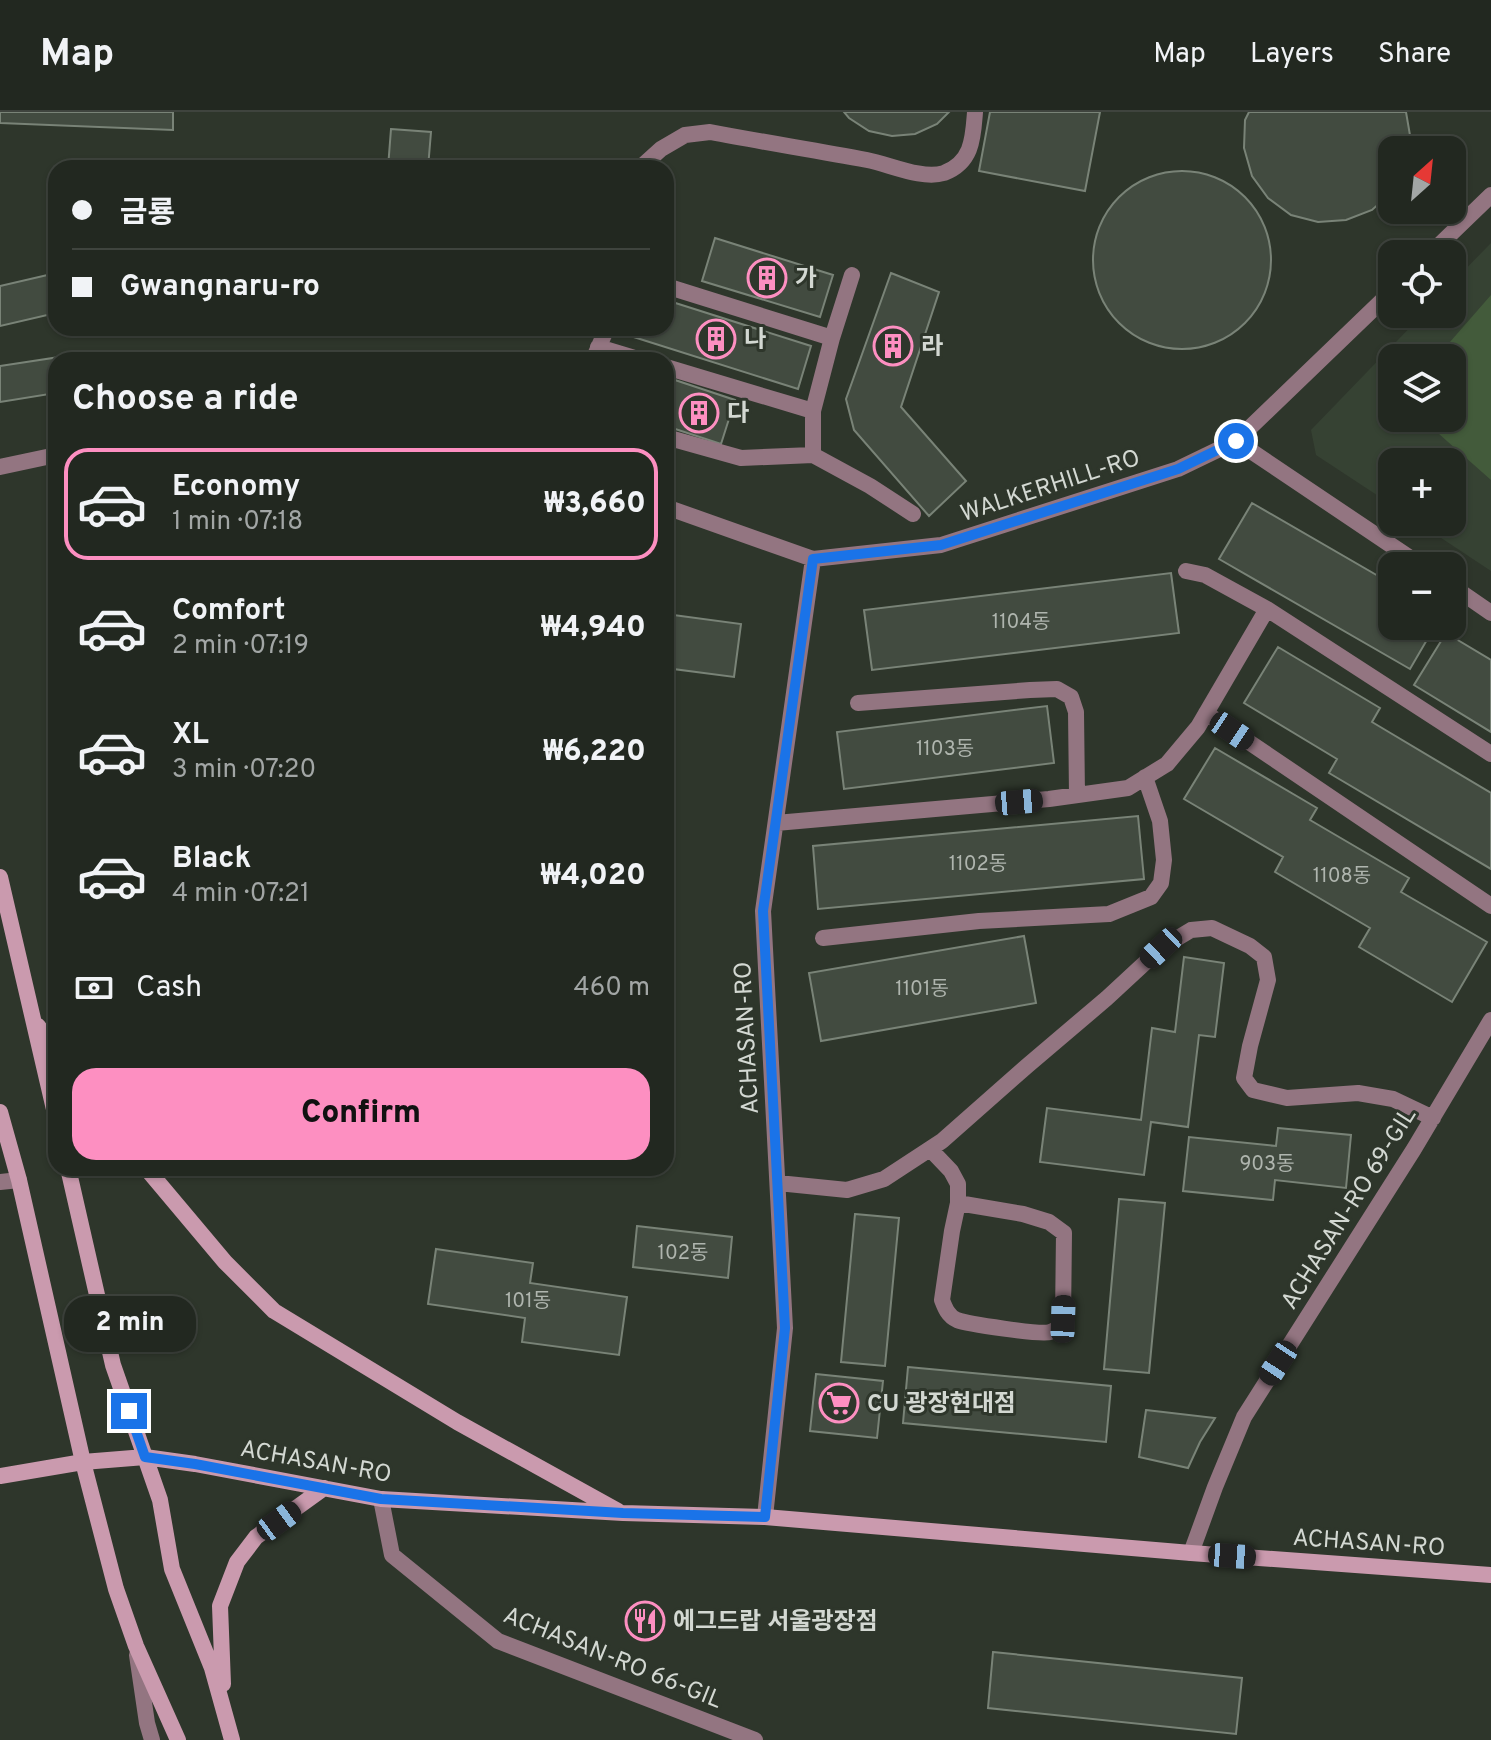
<!DOCTYPE html>
<html lang="en">
<head>
<meta charset="utf-8">
<style>
  :root { --surface:#222820; --page:#2e342d; --text:#f1f3f6; --muted:#a2a6a5; --line:#3f443e; --accent:#fd8fc1 }
  body { margin:0; font-family:Overpass,"Noto Sans KR",sans-serif; background:var(--page); color:var(--text); height:100vh; display:flex; flex-direction:column; font-size:30px; white-space:nowrap }
  * { box-sizing:border-box; margin:0 }
  p { font-size:26px; color:var(--muted) }
  .icon { flex:none; width:44px; height:44px; fill:none; stroke:currentColor; stroke-width:2; stroke-linecap:round; stroke-linejoin:round }
  .map { position:relative; flex:1; overflow:hidden }
  .sheet { position:absolute; left:48px; top:240px; width:626px; height:824px; display:flex; flex-direction:column; background:var(--surface); border-radius:24px; box-shadow:0 2px 6px #0004,0 0 0 2px var(--line) }
  .sheet>* { flex:none }
  .guide { position:absolute; left:48px; top:48px; width:626px; height:176px; border-radius:24px; box-shadow:0 2px 6px #0004,0 0 0 2px var(--line); display:grid; align-content:center; height:176px; padding:0 24px; background:var(--surface) }
  .needle { width:52px; rotate:27deg }
  .controls { position:absolute; left:1378px; top:24px; display:grid; gap:16px }
  .controls a { display:grid; place-items:center; width:88px; height:88px; border-radius:16px; background:var(--surface); box-shadow:0 2px 6px #0004,0 0 0 2px var(--line); font-size:40px }
  .end { position:absolute; width:36px; height:36px; margin:-18px; border:10px solid #1a73e8; background:#fff; box-shadow:0 0 0 4px #fff }
  .from { border-radius:50% }
  .bubble { position:absolute; height:56px; border-radius:24px; background:var(--surface); box-shadow:0 2px 6px #0004,0 0 0 2px var(--line); font-size:26px; font-weight:800; line-height:56px; text-align:center }
  .car { position:absolute; width:24px; height:48px; margin:-24px -12px; border-radius:10px; box-shadow:0 0 6px 2px #0007; background:linear-gradient(#222 24%,#8ab4d8 0 40%,#222 0 76%,#8ab4d8 0 86%,#222 0) }
  .guide b { display:flex; align-items:center; gap:28px; height:76px; font-size:30px }
  .guide b+b { border-top:2px solid var(--line) }
  .guide i { width:20px; height:20px; background:var(--text) }
  ul { padding:0; list-style:none }
  li { display:flex; align-items:center; gap:24px; height:112px; margin:0 16px 12px; padding:0 8px; border:4px solid transparent; border-radius:24px }
  li div { flex:1 }
  li b { display:block; font-size:30px }
  li em { font-style:normal; font-weight:800 }
  li.active { border-color:var(--accent) }
  li>.icon { width:72px; height:72px; stroke-width:1.5 }
  h2 { padding:0 24px; font-size:36px; line-height:96px }
  .pay { display:flex; align-items:center; gap:20px; height:88px; padding:0 24px; font-size:30px }
  .pay p { margin-inline-start:auto }
  .primary-button { display:flex; gap:16px; margin-top:auto; padding:16px 24px }
  .primary-button a { flex:1; height:92px; border-radius:24px; background:var(--accent); color:#111; font-size:32px; font-weight:800; line-height:92px; text-align:center }
  header { display:flex; align-items:center; gap:48px; box-sizing:border-box; height:112px; padding:0 40px; background:var(--surface); border-bottom:2px solid var(--line) }
  header strong { font-size:38px }
  nav { display:flex; gap:44px; margin-inline-start:auto; font-size:28px }
  .map>svg:first-child { display:block }
  .built { fill:#364233; fill-rule:evenodd }
  .green { fill:#435b3b }
  .building { fill:#424b40; stroke:#798377; stroke-width:2 }
  .lines { fill:none; stroke-linecap:round; stroke-linejoin:round }
  .service { stroke:#937581; stroke-width:16 }
  .minor { stroke:#937581; stroke-width:16 }
  .tertiary { stroke:#937581; stroke-width:16 }
  .secondary { stroke:#ca9aae; stroke-width:16 }
  .route { stroke:#1a73e8; stroke-width:10 }
  .labels { text-anchor:middle; stroke-width:6; stroke-linejoin:round; paint-order:stroke }
  .number-label { font-size:20px; fill:#afb5ae }
  .poi-label { font-size:24px; font-weight:bold; fill:#d3d8d2; stroke:#2e362b; text-anchor:start }
  .street-label { font-size:24px; fill:#d3d8d2; stroke:#2e362b }
</style>
</head>
<body>
<header>
<strong>Map</strong>
<nav><a>Map</a><a>Layers</a><a>Share</a></nav>
</header>
<div class="map">
<svg width="1491" height="1628" viewBox="0 0 1491 1628">
  <rect width="100%" height="100%" fill="#2e362b"/>
  <!-- built -->
  <path class="built" d="M1491,131v328l-74,-49h35v-60h-60v43l-76,-50 -5,-25 112,-116h29v-31zM1392,246h60v60h-60z"/>
  <!-- green -->
  <path class="green" d="M1491,183v185l-70,-62h31v-60h-16z"/>
  <!-- building -->
  <path class="building" d="M0,0h173v18l-173,-7z
    M844,0h105l-12,12 -22,10 -23,2 -23,-5 -20,-13z
    M990,0h110l-15,79 -106,-20z
    M1249,0h157l5,29 -2,9h-17v42l-20,18 -26,10 -28,2 -27,-7 -23,-17 -16,-22 -8,-28 1,-28z
    M391,17l40,3 -3,36h-40z
    M1093 148a89 89 0 1 1 178 0a89 89 0 1 1-178 0Z
    M715,126l118,37 -13,42 -118,-36z
    M56,161v40l-56,13v-40z
    M891,161l48,19 -38,115 65,74 -37,35 -75,-86 -8,-31z
    M666,188l145,46 -13,43 -177,-56 1,-5h44z
    M66,244v4h-10v33l-56,9v-36z
    M666,265l69,23 -14,44 -55,-18z
    M1252,391l140,81v42h43l-25,43 -191,-110z
    M1171,461l8,60 -307,37 -8,-60z
    M666,502l75,10 -7,53 -68,-9z
    M1446,521l45,27v72l-77,-47z
    M1278,535l102,61 -8,14 119,71v76l-162,-96 8,-14 -93,-56z
    M1047,594l7,57 -210,26 -7,-57z
    M1215,636l102,60 -7,12 99,58 -8,14 86,50 -35,60 -93,-55 11,-19 -95,-56 8,-15 -99,-58z
    M1138,704l6,63 -326,30 -5,-63z
    M1024,824l12,67 -215,38 -12,-68z
    M1184,845l40,6 -9,74 -16,-2 -11,92 -37,-5 -7,53 -104,-13 7,-54 94,12 11,-92 23,4z
    M1278,1016l73,7 -5,53 -71,-8 -2,20 -90,-9 6,-54 87,9z
    M1119,1087l46,4 -16,170 -45,-4z
    M855,1102l44,4 -14,148 -44,-4z
    M637,1114l95,11 -4,41 -95,-11z
    M436,1137l97,14 -3,20 97,14 -8,58 -97,-13 3,-24 -97,-14z
    M908,1255l203,19 -5,56 -203,-19z
    M816,1262l67,7 -6,57 -67,-7z
    M1146,1298l69,8 -15,24 -12,26 -49,-11z
    M993,1540l249,26 -6,56 -248,-26z"/>
  <g class="lines">
    <!-- service -->
    <path class="service" d="M640,56l21,-19 24,-14 25,-3c52,10 104,18 157,28 22,4 55,20 77,13 29,-11 29,-36 31,-61
      M666,174l166,52
      M598,235l43,13
      M593,248l14,-32
      M666,255l147,44
      M666,325l75,21 72,-3 57,31 43,28
      M813,343v-44l19,-73 20,-63"/>
    <!-- minor -->
    <path class="minor" d="M1430,142l61,-59
      M1236,329l186,125
      M0,355l56,-12
      M666,395l147,52 128,-14 237,-76 58,-28 156,-150
      M1186,459l19,4 62,34
      M1452,474l39,27
      M858,591l172,-13 27,-1 14,8 5,15 1,83
      M1206,601l285,193
      M776,711l273,-24 79,-11 39,-24 31,-37 69,-118 224,145
      M823,826l156,-17 130,-7 42,-17 10,-14 3,-23 -4,-39 -15,-44
      M930,1037l21,22 7,13v19l-6,28 -10,69c3,8 6,16 15,20 10,4 84,15 93,12 8,-2 9,-7 13,-13l1,-86 -15,-11 -26,-8 -65,-11
      M0,1070l19,-2
      M778,1071l69,7 37,-11 58,-38 85,-75 80,-68 54,-50 30,-18 21,-2 38,18 14,11 4,23 -18,66 -6,32 9,12 34,8 71,-5 35,6 40,19
      M381,1387l11,56 106,86 257,99
      M765,1405l20,-189 -22,-417 50,-352
      M1191,1441l24,-66 29,-70 170,-268 77,-129"/>
    <!-- tertiary -->
    <path class="tertiary" d="M137,1543l10,68 5,17"/>
    <!-- secondary -->
    <path class="secondary" d="M0,765l56,241
      M38,914l18,24
      M0,1000l19,68 64,282 33,127 20,57 42,94
      M68,1056l45,197 47,135 12,69 40,99 20,72
      M146,1056l79,94 49,49 183,111 161,89
      M0,1364l83,-14 62,-5 50,7 186,35 242,14 142,4 426,36 300,22
      M223,1572l-3,-78 17,-44 19,-25 68,-49"/>
  </g>
  <g class="lines">
    <!-- route -->
    <path class="route" d="M129,1299l16,46 50,7 186,35 242,14 142,4 20,-189 -22,-417 50,-352 128,-14 237,-76 58,-28"/>
  </g>
  <!-- icons -->
  <defs>
    <symbol id="building-ring" viewBox="-11 -11 22 22"><circle r="9.5" fill="#2e362b" stroke="#fd8fc1" stroke-width="1.5"/><path d="M-4-6H4V6H1V3H-1V6H-4ZM-2.5-4.3h1.7v1.8h-1.7ZM.8-4.3h1.7v1.8H.8ZM-2.5-1h1.7V.8h-1.7ZM.8-1h1.7V.8H.8Z" fill="#fd8fc1"/></symbol>
    <symbol id="supermarket-ring" viewBox="-11 -11 22 22"><circle r="9.5" fill="#2e362b" stroke="#fd8fc1" stroke-width="1.5"/><path d="M-6-5.5h2.5l.6 2H6L4.5 2H-2.5L-4.4-4H-6ZM-1.5 3.2a1.3 1.3 0 1 0 .1 0ZM3 3.2a1.3 1.3 0 1 0 .1 0Z" fill="#fd8fc1"/></symbol>
    <symbol id="restaurant-ring" viewBox="-11 -11 22 22"><circle r="9.5" fill="#2e362b" stroke="#fd8fc1" stroke-width="1.5"/><path d="M-5-6h1v4h1v-4h1v4h1v-4h1v5L-1.5 .5V6h-2V.5L-5-1ZM5-6V6H3V1.5H1.5Q1.5-4 5-6Z" fill="#fd8fc1"/></symbol>
  </defs>
  <g fill-rule="evenodd">
    <use href="#building-ring" x="745" y="144" width="44" height="44"/>
    <use href="#building-ring" x="694" y="205" width="44" height="44"/>
    <use href="#building-ring" x="871" y="212" width="44" height="44"/>
    <use href="#building-ring" x="677" y="279" width="44" height="44"/>
    <use href="#supermarket-ring" x="817" y="1269" width="44" height="44"/>
    <use href="#restaurant-ring" x="623" y="1487" width="44" height="44"/>
  </g>
  <g class="labels">
    <!-- number labels -->
    <g class="number-label">
      <text x="1021" y="516">1104동</text>
      <text x="945" y="643">1103동</text>
      <text x="978" y="758">1102동</text>
      <text x="1342" y="770">1108동</text>
      <text x="922" y="883">1101동</text>
      <text x="1267" y="1058">903동</text>
      <text x="683" y="1147">102동</text>
      <text x="528" y="1195">101동</text>
    </g>
    <!-- poi labels -->
    <g class="poi-label">
      <text x="795" y="174">가</text>
      <text x="744" y="235">나</text>
      <text x="921" y="242">라</text>
      <text x="727" y="309">다</text>
      <text x="867" y="1299">CU 광장현대점</text>
      <text x="673" y="1517">에그드랍 서울광장점</text>
    </g>
    <!-- street labels -->
    <g class="street-label">
      <text transform="translate(1050 373) rotate(-18)" y="8">WALKERHILL-RO</text>
      <text transform="translate(746 926) rotate(-93)" y="8">ACHASAN-RO</text>
      <text transform="translate(1348 1096) rotate(-58)" y="8">ACHASAN-RO 69-GIL</text>
      <text transform="translate(316 1349) rotate(10)" y="8">ACHASAN-RO</text>
      <text transform="translate(1369 1430) rotate(4)" y="8">ACHASAN-RO</text>
      <text transform="translate(613 1545) rotate(22)" y="8">ACHASAN-RO 66-GIL</text>
    </g>
  </g>
</svg>
<div class="controls">
<a><svg class="needle" viewBox="-14 -14 28 28"><path d="M0-13l5 13h-10z" fill="#e53935"/><path d="M0 13l5-13h-10z" fill="#a2a6a5"/></svg></a>
<a><svg class="icon" aria-label="locate" viewBox="0 0 24 24"><circle cx="12" cy="12" r="6"/><path d="M12 2v4M12 18v4M2 12h4M18 12h4"/></svg></a>
<a><svg class="icon" aria-label="layers" viewBox="0 0 24 24"><path d="M12 4l9 5-9 5-9-5zM3 14l9 5 9-5"/></svg></a>
<a>+</a>
<a>−</a>
</div>
<i class="end from" style="left:1236px;top:329px"></i>
<i class="end" style="left:129px;top:1299px"></i>
<div class="bubble" style="left:64px;top:1184px;width:132px">2 min</div>
<i class="car" style="left:1232px;top:619px;rotate:124deg"></i>
<i class="car" style="left:1019px;top:690px;rotate:85deg"></i>
<i class="car" style="left:1161px;top:836px;rotate:227deg"></i>
<i class="car" style="left:1063px;top:1207px;rotate:2deg"></i>
<i class="car" style="left:1278px;top:1251px;rotate:213deg"></i>
<i class="car" style="left:279px;top:1409px;rotate:54deg"></i>
<i class="car" style="left:1232px;top:1444px;rotate:94deg"></i>
<div class="guide">
<b><i class="from"></i>금룡</b>
<b><i></i>Gwangnaru-ro</b>
</div>
<section class="sheet">
<h2>Choose a ride</h2>
<ul>
<li class="active"><svg class="icon" aria-label="car" viewBox="0 0 24 24"><path d="M5 17H2v-5l4-1 3-4h7l3 4 3 1v5h-3M9 17h6M6 11h13"/><circle cx="7" cy="17" r="2"/><circle cx="17" cy="17" r="2"/></svg><div><b>Economy</b><p>1 min · 07:18</p></div><em>₩3,660</em></li>
<li><svg class="icon" aria-label="car" viewBox="0 0 24 24"><path d="M5 17H2v-5l4-1 3-4h7l3 4 3 1v5h-3M9 17h6M6 11h13"/><circle cx="7" cy="17" r="2"/><circle cx="17" cy="17" r="2"/></svg><div><b>Comfort</b><p>2 min · 07:19</p></div><em>₩4,940</em></li>
<li><svg class="icon" aria-label="car" viewBox="0 0 24 24"><path d="M5 17H2v-5l4-1 3-4h7l3 4 3 1v5h-3M9 17h6M6 11h13"/><circle cx="7" cy="17" r="2"/><circle cx="17" cy="17" r="2"/></svg><div><b>XL</b><p>3 min · 07:20</p></div><em>₩6,220</em></li>
<li><svg class="icon" aria-label="car" viewBox="0 0 24 24"><path d="M5 17H2v-5l4-1 3-4h7l3 4 3 1v5h-3M9 17h6M6 11h13"/><circle cx="7" cy="17" r="2"/><circle cx="17" cy="17" r="2"/></svg><div><b>Black</b><p>4 min · 07:21</p></div><em>₩4,020</em></li>
</ul>
<div class="pay"><svg class="icon" aria-label="cash" viewBox="0 0 24 24"><path d="M3 7h18v10H3z"/><circle cx="12" cy="12" r="2"/></svg>Cash<p>460 m</p></div>
<div class="primary-button"><a>Confirm</a></div>
</section>
</div>
</body>
</html>
